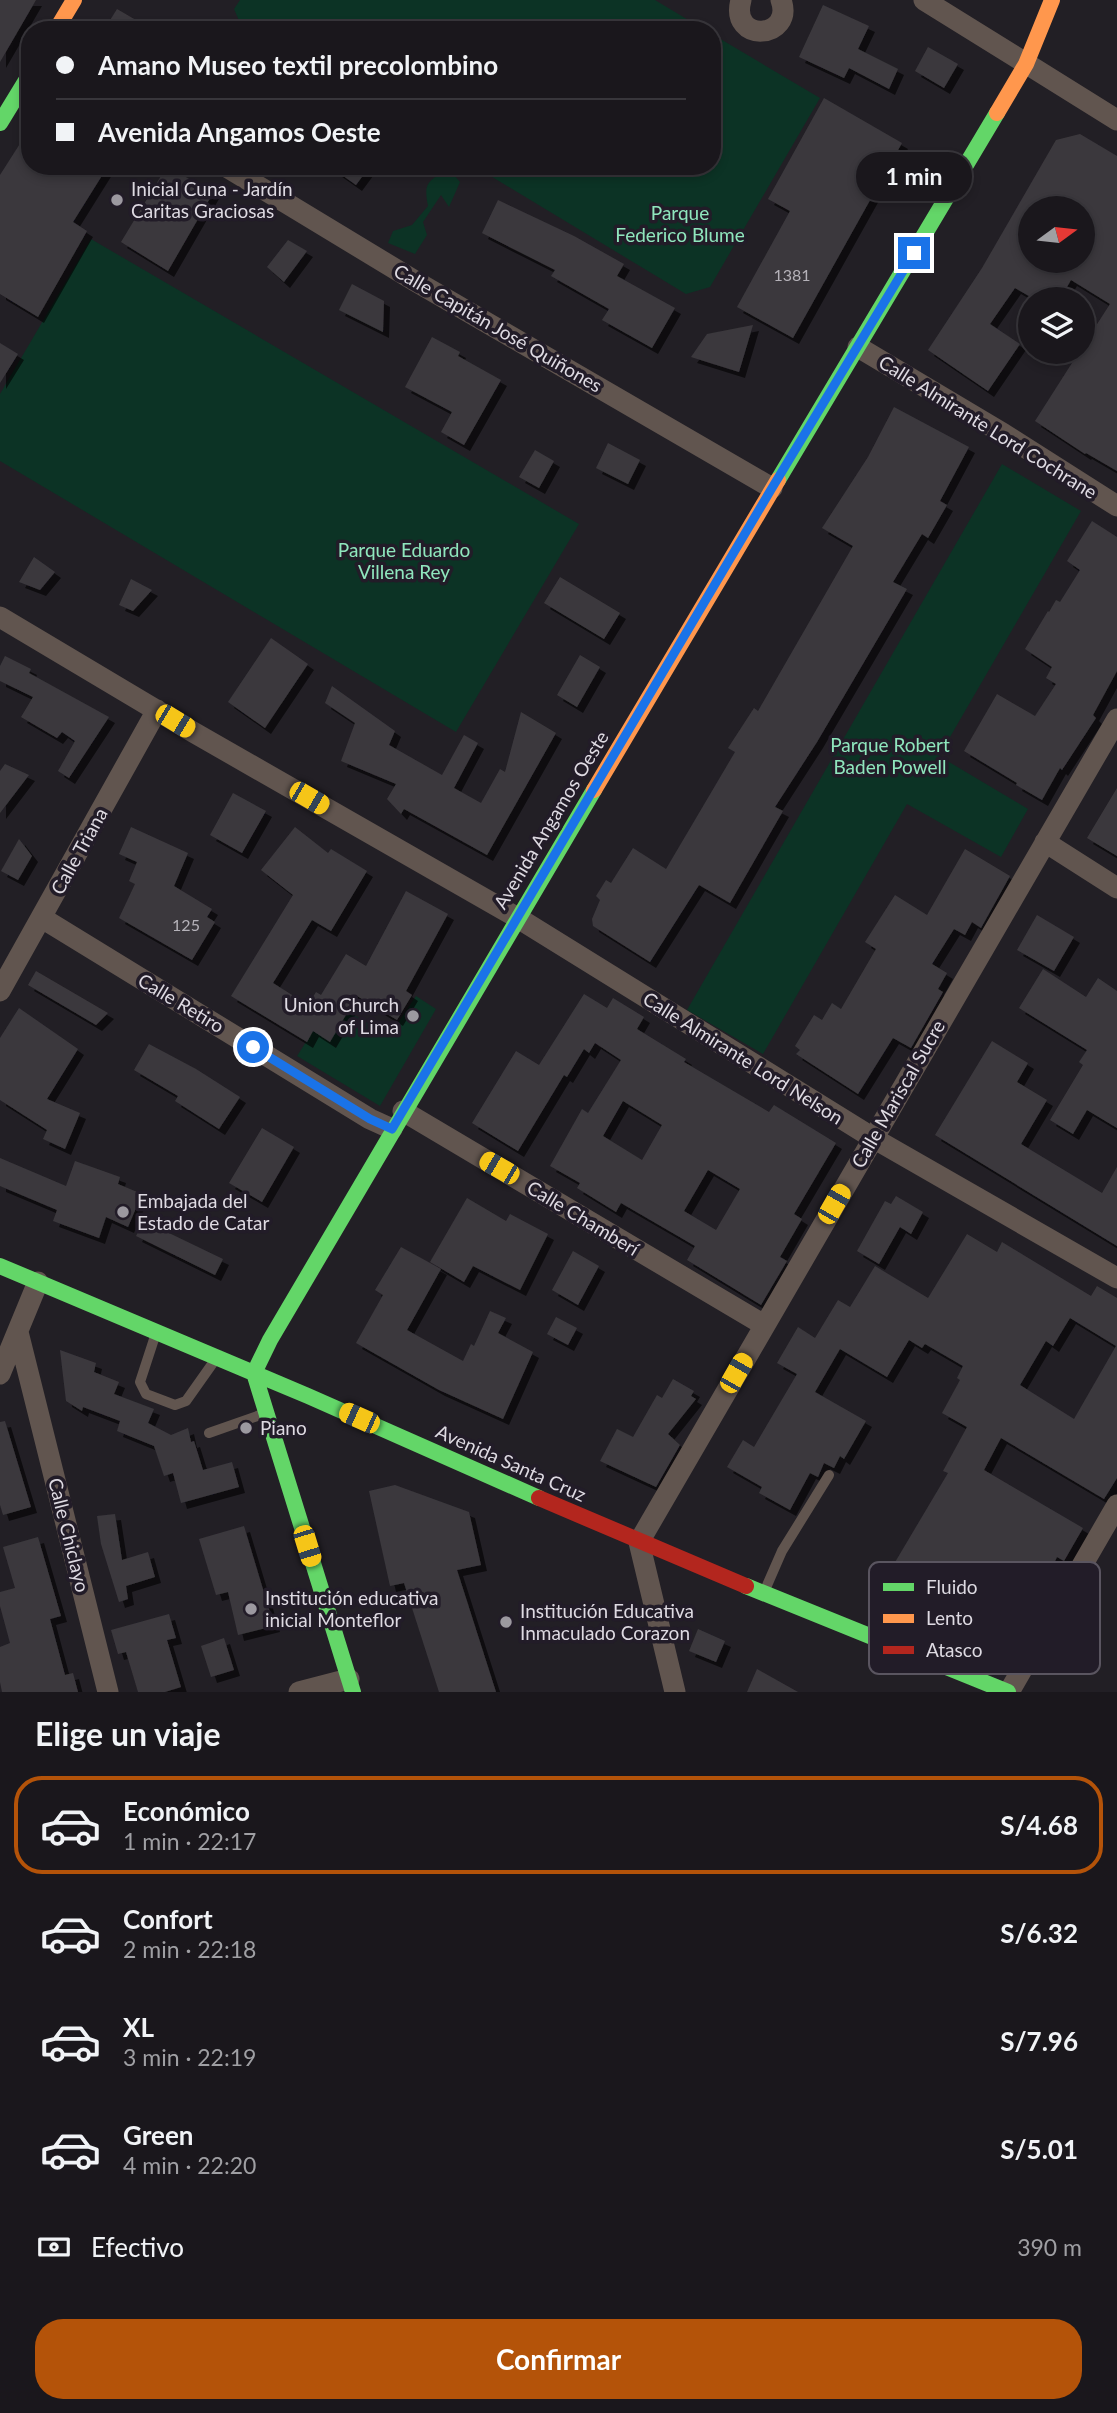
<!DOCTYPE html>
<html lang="es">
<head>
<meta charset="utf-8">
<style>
  :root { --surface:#1a171c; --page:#272429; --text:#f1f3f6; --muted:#9f9fa3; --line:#38363b; --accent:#b45309 }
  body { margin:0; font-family:Lato,sans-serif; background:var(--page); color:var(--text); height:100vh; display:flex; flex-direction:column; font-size:26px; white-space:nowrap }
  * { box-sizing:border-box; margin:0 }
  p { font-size:23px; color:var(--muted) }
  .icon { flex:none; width:38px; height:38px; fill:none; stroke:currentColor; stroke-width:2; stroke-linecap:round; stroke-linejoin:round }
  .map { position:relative; height:1692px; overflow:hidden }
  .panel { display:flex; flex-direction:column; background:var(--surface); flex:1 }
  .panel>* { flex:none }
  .top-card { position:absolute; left:21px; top:21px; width:700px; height:154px; border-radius:28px; box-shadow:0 4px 10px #0003,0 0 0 2px var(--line); display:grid; align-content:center; height:154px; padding:0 35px; background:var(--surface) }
  .needle { width:46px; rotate:75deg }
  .tools { position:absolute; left:1018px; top:196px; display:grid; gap:14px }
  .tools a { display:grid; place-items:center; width:77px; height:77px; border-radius:50%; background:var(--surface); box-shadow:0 4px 10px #0003,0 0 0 2px var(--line); font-size:35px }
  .end { position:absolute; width:32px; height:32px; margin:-16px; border:9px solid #1a73e8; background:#fff; box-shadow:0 0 0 4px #fff }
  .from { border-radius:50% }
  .bubble { position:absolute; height:49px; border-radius:24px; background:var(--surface); box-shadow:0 4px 10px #0003,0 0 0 2px var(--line); font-size:23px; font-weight:700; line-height:49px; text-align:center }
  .car { position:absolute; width:21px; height:42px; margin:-21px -10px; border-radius:9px; box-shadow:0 0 5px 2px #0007; background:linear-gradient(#f5c518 24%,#345 0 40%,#f5c518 0 76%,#345 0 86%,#f5c518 0) }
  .top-card b { display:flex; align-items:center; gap:24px; height:66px; font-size:26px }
  .top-card b+b { border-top:2px solid var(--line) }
  .top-card i { width:18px; height:18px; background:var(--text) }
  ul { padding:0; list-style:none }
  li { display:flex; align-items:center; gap:21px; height:98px; margin:0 14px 10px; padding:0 21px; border:4px solid transparent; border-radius:28px }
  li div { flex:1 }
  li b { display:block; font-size:26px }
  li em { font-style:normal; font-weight:700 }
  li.current { border-color:var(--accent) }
  li>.icon { width:63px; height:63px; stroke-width:1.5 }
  h2 { padding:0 35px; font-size:32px; line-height:84px }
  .pay { display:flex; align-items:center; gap:18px; height:77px; padding:0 35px; font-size:26px }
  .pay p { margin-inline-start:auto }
  .action { display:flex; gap:14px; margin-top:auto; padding:14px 35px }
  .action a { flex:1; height:80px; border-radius:28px; background:var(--accent); color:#fff; font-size:28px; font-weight:700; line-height:80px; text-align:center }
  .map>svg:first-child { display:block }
  .green { fill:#0c3325 }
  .building { fill:#3b383d; fill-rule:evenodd; filter:url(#shadow) }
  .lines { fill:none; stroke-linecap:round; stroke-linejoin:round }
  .lane { stroke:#61554f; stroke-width:10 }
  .street { stroke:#61554f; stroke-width:21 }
  .fast { stroke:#63d668; stroke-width:16 }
  .slow { stroke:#ff974d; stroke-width:16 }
  .jam { stroke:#b3261e; stroke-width:16 }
  .route { stroke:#1a73e8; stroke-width:9 }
  .poi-dot { fill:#9c99a0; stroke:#221c28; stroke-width:2.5 }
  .labels { text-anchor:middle; stroke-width:7; stroke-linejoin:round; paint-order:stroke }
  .number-label { font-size:16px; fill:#b5b2b9 }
  .poi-label { font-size:19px; fill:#dedae2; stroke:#221c28; text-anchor:start }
  .park-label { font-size:19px; fill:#8fe6bd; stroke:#221c28 }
  .street-label { font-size:19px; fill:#dedae2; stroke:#221c28 }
  .key { fill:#221c28; stroke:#5a5560; stroke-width:2 }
  .key-label { font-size:19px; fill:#dedae2 }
</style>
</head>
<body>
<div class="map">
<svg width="1117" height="1692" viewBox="0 0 1117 1692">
  <defs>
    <filter id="shadow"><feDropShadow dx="6" dy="6" stdDeviation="0" flood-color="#0009"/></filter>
  </defs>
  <rect width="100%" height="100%" fill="#221f25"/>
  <!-- green -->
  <path class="green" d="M240,0h415l50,30h-456l-8,-5 -7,-16z
    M712,34l108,64 -110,189 -24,7 -212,-128h238z
    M449,169l11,13 -11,25 -8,-12 -18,27 4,13 -12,19 -27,-11 5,-12 19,-6 16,-19c-5,-25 1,-25 21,-37z
    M91,239l488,285 -123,208 -456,-271v-67z
    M1002,464l79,47 -142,245 89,53 -27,48 -94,-53 -144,250 -76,-44z
    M416,996l20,13 -56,97 -83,-50 16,-25 17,10 18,-29 42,23z"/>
  <!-- building -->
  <path class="building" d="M0,0h36l-36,62z
    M823,5l46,21 -11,23 40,20 -9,20 -40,-21 -5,10 -45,-21z
    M117,9l36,21h-49z
    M928,47l30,17 -14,24 -29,-17z
    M824,98l78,45 -109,195 -56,-31 53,-96 -22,-12z
    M30,128v38h78l-35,56 14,9 -49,86 -38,-23v-119z
    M1080,134l37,22v315l-31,-18 -1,1 -50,-33 44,-69h4v-6l27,-42 -39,-24 -11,19h-26l-19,-11 -25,36 30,20 -32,47 -60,-41 54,-82 74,-128zM1031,208h52v53h-52z
    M167,166l46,27 -45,78 -47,-29z
    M329,166h41l-14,19z
    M498,200l76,36 50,28 -7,12 58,32 -23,40 -50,-28 7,-11 -58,-33 4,-6 -73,-37z
    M288,240l19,11 -23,31 -17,-15z
    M352,284l32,17 -1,31 -44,-22z
    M753,325l-14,47 -48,-15 16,-23z
    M432,337l28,15 -2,4 43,24 -37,65 -23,-13 11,-20 -47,-25z
    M0,343l18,11 -18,29z
    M894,407l75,40 -29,54 7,4 -19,33 -6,-4 -29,48 14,7 -90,153 -42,65 8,4 -53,92 -31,-18 -49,77 -57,-36 -1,-7 8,-19 -4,-4 10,-16 5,3 22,-35 33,21 69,-117 -7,-4 26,-40 4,3 95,-165 -31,-18 46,-71z
    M608,443l32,17 -12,24 -32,-16z
    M535,450l19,11 -15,27 -20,-11z
    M1092,521l25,16v134l-24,44 3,3 -34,52 -2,-2 -18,32 -26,-15 1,-2 -53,-32 33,-57 38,22 21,-32 -10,-6 6,-11 -27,-18 23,-38 1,1 7,-12 4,2 20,-32 -13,-9z
    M34,557l21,15 -15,18 -21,-8z
    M560,577l60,36 -16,26 -60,-36z
    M131,579l21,11 -19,21 -14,-6z
    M271,638l37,26 -43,64 -37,-26z
    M580,655l20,12 -23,40 -20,-12z
    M5,656l26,13 -2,4 80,44 -40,61 -11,-7 17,-30 -13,-9 -5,6 -36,-21 12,-20 -33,-16v-15z
    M332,686l63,45 -6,14 53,30 22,-40 14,8 -24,45 27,15 19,-34 5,3 16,-60 35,21 -69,122 -83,-46 -3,5 -14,-15 9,-15 -55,-23 14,-38 -30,-20z
    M5,764l24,11 -29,38v-42z
    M1117,788v68l-30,-18z
    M233,793l33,18 -24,42 -32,-18z
    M131,827l57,26 -14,33 38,23 -5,8 8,5 -23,38 -73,-42 16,-34 -6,-3 8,-19 -18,-8z
    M295,827l33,26 3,-4 36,22 -36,60 -19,-11 -39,63 35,22 8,-13 5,3 25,-41 20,12 40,-75 42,23 -42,77 6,4 -15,25 -40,-24 -27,46 -17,-11 -6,11 -76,-46 62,-101 -32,-25z
    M19,839l13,17 -14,24 -17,-9z
    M965,849l45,27 -29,52 -9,-6 -7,13 -11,-6 -22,35 15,9 -9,16 5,3 -32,56 -18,-10 -35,56 -62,-40 4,-4 -5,-4 19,-31 8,5 10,-17 9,6 35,-60 -11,-7 30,-47 32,20z
    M1037,915l37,22 -20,34 -37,-21z
    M1043,969l43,28 12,-19 19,13v137l-30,-18 -14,24 -23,-14 33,-55 -4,-3 8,-12 -68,-42z
    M36,971l72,42 -12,12 -68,-40z
    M584,994l23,14 6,-10 31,19 -7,12 49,30 -2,3 85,50 5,-7 62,38 -42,71 8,5 -22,38 7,4 -26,44 -74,-45 8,-14 -74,-43 -5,9 -39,-24 3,-5 -30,-17 32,-57 6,4 33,-53 -26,-17 -6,10 -5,-4 -17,28 -3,-2 -46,76 -46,-28 44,-72 23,14zM623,1101l39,24 -20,35 -39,-24zM708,1170l32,19 -24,41 -32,-19z
    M19,1008l59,41 -31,50 33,14 -15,36 -22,-10 4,-9 -47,-30v-62z
    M992,1041l36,22 -11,19 30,18 -26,44 81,49 15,-26v79l-182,-111z
    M149,1044l47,25 44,28 -21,32 -44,-28 3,-5 -44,-26z
    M262,1128l32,19 -32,55 -33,-19z
    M0,1158l66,28 9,-25 45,16 -2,7 24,10 -14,33 -22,-10 -7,21 -46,-17 4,-11 -57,-24z
    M896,1196l27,16 -12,22 -11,-7 -21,37 -22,-13 28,-50 6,3z
    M467,1198l39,23 4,-7 38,20 -28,56 -47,-24 -9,16 -34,-20z
    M144,1221l79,38 -8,16 -79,-39z
    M967,1234l30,18 5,-10 89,54 6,-10 20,12v180l-13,21 -103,-61 -17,32 99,58 -19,33 -7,-4 -18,38 -21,-11 -16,29 -14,-7 -8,14 -89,-51 57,-96 -5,-2 24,-44 -25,-14 18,-33 -3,-2 6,-12 -38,-22 -3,4 -13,-8 -22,37 -47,-28 -25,43 51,29 -22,38 -4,-3 -6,12 -10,-5 -6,14 -8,-4 -20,37 -31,-17 3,-6 -35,-20 16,-27 11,7 43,-73 -20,-11 21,-36 17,11 23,-38 12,7 25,-41 53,32zM1070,1318l46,28 -42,73 -54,-34 26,-44 7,5z
    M401,1247l40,22 -34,61 56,31 8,-17 3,2 16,-35 16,7 -8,15 35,19 -30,67 -64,-29 -83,-47 27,-48 -8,-5z
    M573,1251l26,15 -21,39 -26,-15z
    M556,1317l21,11 -9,17 -21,-11z
    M60,1350l36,13 -2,9 25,10 -5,12 40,15 -6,14 23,12 17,-7 3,14 3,-1 9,29 29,-8 7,25 -58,16 -8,-30 -9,3 -10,-30 -37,-15 3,-10 -37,-14 -1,4 -16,-10z
    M673,1379l21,12 -3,5 5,3 -28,35 12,11 -24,42 -56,-26 17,-32 16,8 24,-42 5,3z
    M5,1421l26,86 -28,8 -3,-10v-83z
    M395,1485l74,27 12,53 -24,5 39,122h-57l-35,-109 -14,3 -21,-95z
    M115,1514l7,46 26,-8 7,25 -29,9 2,13 -9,3 -18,-58 -4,-28z
    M244,1526l30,100 -36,9 -10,-43 -12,3 -17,-56z
    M38,1537l23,79 -11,3 15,56 8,-2 5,19h-76l-2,-10v-35l10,-4 -10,-37v-14l15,-4 -12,-41z
    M169,1614l7,24 -9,2 14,47 -16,5h-27l-12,-40 -8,2 -7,-24z
    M698,1629l27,12 -9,21 -27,-11z
    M224,1638l10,32 -23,7 -10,-31z
    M757,1669l41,23h-51z"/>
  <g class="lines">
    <!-- lane -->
    <path class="lane" d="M156,1333l-16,49 6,12 29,11 11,-4 29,-41
      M209,1433l54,-19
      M765,1590l17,-39 47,-76"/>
    <!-- street -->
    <path class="street" d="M741,0c-12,44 54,39 40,0
      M924,0l193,120
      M225,166l190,115 357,207
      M858,347l146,87 113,72
      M0,617l193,115 325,186 355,220 244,140
      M1045,842l72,46
      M42,918l328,201 22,10
      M0,991l157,-281
      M403,1111l361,214
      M18,1332l90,360
      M0,1374l38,-92
      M299,1692l50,-13
      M675,1692l-36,-150 478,-823
      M1009,1692l108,-187"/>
    <!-- fast -->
    <path class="fast" d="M0,123l30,-49
      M778,480l219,-367
      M0,1266l308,130 231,102
      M254,1373l16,-33 324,-550
      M254,1373l99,319
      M746,1586l262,106"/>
    <!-- slow -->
    <path class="slow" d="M56,30l18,-30
      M997,113l29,-49 26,-64
      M594,790l184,-310"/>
    <!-- jam -->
    <path class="jam" d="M539,1498l207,88"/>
  </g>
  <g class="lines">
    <!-- route -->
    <path class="route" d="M253,1047l117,72 22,10 380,-641 142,-235"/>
  </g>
  <!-- markers -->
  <g class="poi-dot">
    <circle cx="117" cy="200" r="7"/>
    <circle cx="413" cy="1016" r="7"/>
    <circle cx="123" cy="1212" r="7"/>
    <circle cx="246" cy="1428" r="7"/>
    <circle cx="251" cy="1609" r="7"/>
    <circle cx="506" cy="1622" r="7"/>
  </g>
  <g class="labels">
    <!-- number labels -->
    <g class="number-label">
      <text x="792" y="281">1381</text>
      <text x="186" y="931">125</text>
    </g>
    <!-- poi labels -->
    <g class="poi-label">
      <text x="131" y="196">Inicial Cuna - Jardín<tspan x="131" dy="22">Caritas Graciosas</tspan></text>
      <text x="399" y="1012" text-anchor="end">Union Church<tspan x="399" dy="22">of Lima</tspan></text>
      <text x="137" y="1208">Embajada del<tspan x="137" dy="22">Estado de Catar</tspan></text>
      <text x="260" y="1435">Piano</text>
      <text x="265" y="1605">Institución educativa<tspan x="265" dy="22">inicial Monteflor</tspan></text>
      <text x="520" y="1618">Institución Educativa<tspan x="520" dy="22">Inmaculado Corazon</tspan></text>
    </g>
    <!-- park labels -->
    <g class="park-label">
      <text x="680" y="220">Parque<tspan x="680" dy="22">Federico Blume</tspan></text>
      <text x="404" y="557">Parque Eduardo<tspan x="404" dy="22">Villena Rey</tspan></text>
      <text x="890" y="752">Parque Robert<tspan x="890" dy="22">Baden Powell</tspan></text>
    </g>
    <!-- street labels -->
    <g class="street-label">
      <text transform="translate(498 328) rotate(30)" y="7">Calle Capitán José Quiñones</text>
      <text transform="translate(988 427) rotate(32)" y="7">Calle Almirante Lord Cochrane</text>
      <text transform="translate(551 820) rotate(-59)" y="7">Avenida Angamos Oeste</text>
      <text transform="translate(79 851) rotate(-61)" y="7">Calle Triana</text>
      <text transform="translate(181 1003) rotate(31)" y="7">Calle Retiro</text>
      <text transform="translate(743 1058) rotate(32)" y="7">Calle Almirante Lord Nelson</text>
      <text transform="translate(898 1094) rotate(-60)" y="7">Calle Mariscal Sucre</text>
      <text transform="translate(583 1218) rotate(31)" y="7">Calle Chamberí</text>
      <text transform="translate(511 1463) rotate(24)" y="7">Avenida Santa Cruz</text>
      <text transform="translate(69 1535) rotate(76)" y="7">Calle Chiclayo</text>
    </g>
  </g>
  <!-- legend -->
  <rect x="869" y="1562" width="231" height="112" rx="10" class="key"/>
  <rect x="883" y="1583" width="31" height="8" fill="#63d668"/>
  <rect x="883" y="1614" width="31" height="9" fill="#ff974d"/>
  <rect x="883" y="1646" width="31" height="8" fill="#b3261e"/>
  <g class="key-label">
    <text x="926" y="1594">Fluido</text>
    <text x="926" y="1625">Lento</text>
    <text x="926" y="1657">Atasco</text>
  </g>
</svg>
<div class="tools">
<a><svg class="needle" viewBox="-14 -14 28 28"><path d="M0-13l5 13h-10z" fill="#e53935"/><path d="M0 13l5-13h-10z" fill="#9f9fa3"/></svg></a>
<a><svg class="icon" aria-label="layers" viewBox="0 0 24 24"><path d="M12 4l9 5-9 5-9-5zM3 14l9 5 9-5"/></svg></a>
</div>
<i class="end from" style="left:253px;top:1047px"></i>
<i class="end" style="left:914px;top:253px"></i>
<div class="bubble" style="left:856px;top:152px;width:116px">1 min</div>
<i class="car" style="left:175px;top:721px;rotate:121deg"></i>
<i class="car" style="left:309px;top:798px;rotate:120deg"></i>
<i class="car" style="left:499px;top:1168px;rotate:300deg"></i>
<i class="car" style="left:834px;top:1204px;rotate:30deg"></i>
<i class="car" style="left:736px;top:1373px;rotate:30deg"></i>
<i class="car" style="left:359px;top:1418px;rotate:294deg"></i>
<i class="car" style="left:307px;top:1546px;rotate:163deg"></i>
<div class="top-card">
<b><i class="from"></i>Amano Museo textil precolombino</b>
<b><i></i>Avenida Angamos Oeste</b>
</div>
</div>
<section class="panel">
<h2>Elige un viaje</h2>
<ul>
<li class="current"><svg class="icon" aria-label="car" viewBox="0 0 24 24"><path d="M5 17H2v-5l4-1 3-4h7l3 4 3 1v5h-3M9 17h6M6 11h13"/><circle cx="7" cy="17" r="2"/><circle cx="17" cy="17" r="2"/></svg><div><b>Económico</b><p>1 min · 22:17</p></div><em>S/4.68</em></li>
<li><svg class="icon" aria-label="car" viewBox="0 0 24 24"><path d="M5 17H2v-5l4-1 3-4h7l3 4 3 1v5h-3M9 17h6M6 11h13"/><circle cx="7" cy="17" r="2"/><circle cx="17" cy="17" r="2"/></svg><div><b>Confort</b><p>2 min · 22:18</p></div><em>S/6.32</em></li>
<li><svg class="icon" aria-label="car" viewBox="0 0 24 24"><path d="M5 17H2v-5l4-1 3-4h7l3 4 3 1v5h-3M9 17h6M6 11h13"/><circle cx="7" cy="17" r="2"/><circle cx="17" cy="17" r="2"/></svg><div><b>XL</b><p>3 min · 22:19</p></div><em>S/7.96</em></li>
<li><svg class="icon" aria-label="car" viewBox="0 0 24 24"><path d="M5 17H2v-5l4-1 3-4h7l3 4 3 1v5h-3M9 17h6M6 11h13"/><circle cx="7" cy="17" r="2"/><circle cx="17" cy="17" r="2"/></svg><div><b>Green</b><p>4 min · 22:20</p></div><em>S/5.01</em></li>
</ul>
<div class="pay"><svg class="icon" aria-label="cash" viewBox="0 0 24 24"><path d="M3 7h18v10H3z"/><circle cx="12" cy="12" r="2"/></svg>Efectivo<p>390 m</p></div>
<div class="action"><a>Confirmar</a></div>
</section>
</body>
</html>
